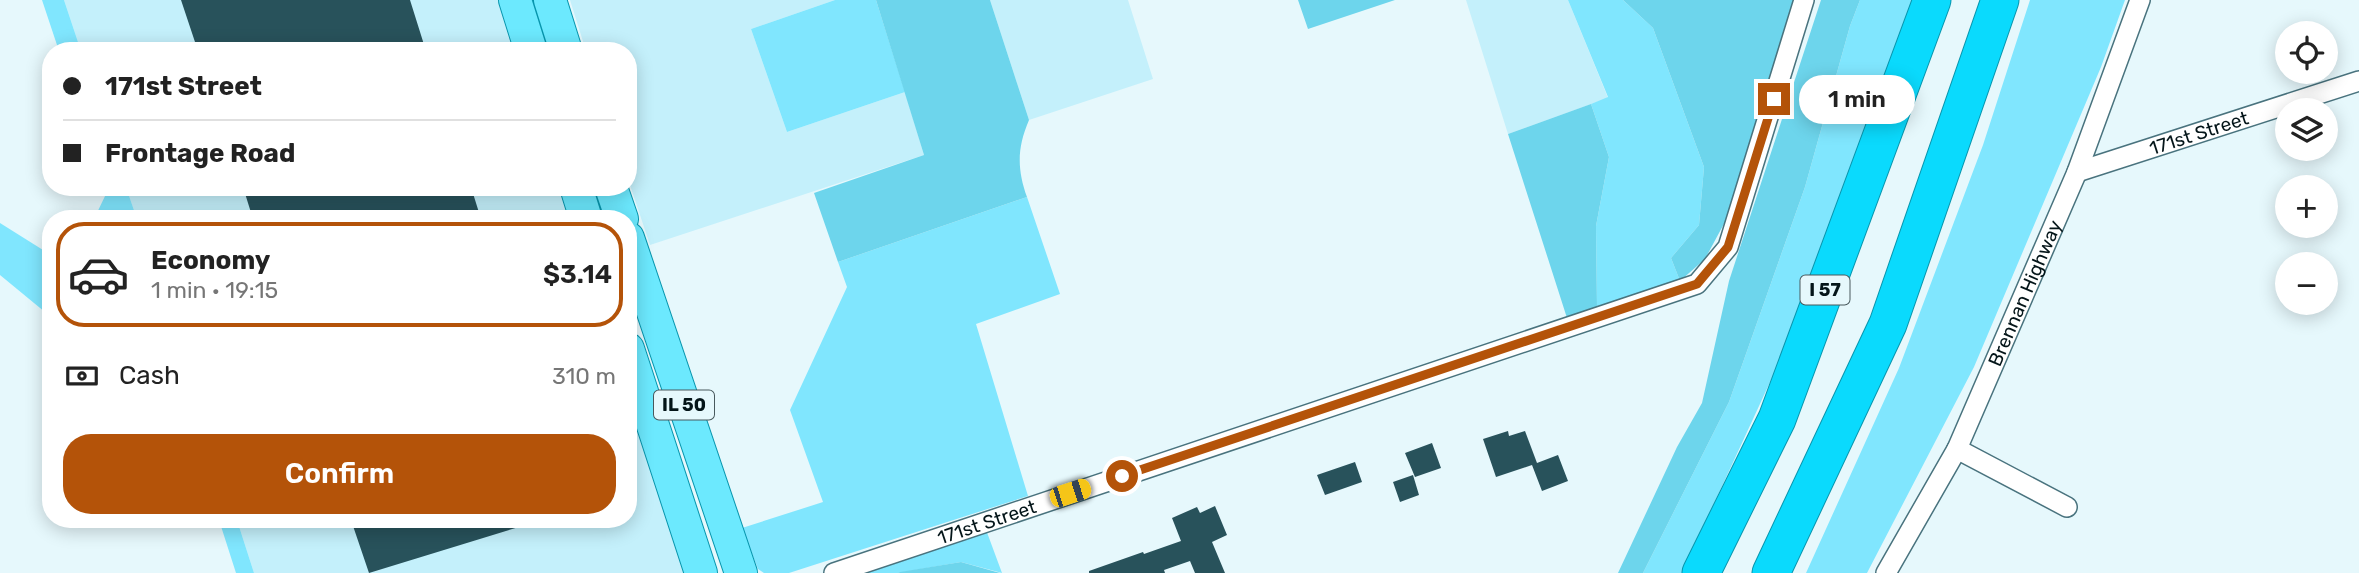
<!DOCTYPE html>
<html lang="en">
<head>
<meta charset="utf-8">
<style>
  :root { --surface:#fff; --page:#f2f2f2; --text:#222; --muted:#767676; --line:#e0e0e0; --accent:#b45309 }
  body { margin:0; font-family:Rubik,sans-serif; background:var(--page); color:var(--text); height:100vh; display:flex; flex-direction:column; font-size:26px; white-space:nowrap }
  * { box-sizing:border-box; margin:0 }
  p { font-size:23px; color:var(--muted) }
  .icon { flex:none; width:38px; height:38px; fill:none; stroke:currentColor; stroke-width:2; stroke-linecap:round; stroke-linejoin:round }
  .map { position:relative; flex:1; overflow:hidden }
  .side { position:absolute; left:42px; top:210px; width:595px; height:318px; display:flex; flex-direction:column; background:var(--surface); border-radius:28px; box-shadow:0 4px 18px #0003 }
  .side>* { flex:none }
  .guide { position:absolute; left:42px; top:42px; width:595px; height:154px; border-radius:28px; box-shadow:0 4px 18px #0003; display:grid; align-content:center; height:154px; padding:0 21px; background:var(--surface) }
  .tools { position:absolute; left:2275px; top:21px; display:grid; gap:14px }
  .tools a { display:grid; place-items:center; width:63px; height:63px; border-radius:50%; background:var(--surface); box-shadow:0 4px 18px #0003; font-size:35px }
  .end { position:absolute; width:32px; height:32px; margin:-16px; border:9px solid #b45309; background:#fff; box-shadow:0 0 0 4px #fff }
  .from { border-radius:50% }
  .bubble { position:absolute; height:49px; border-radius:24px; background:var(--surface); box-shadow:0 4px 18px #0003; font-size:23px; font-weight:600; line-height:49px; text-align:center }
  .car { position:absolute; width:21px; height:42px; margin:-21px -10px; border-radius:9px; box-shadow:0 0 5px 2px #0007; background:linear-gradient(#f5c518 24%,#345 0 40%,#f5c518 0 76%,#345 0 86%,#f5c518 0) }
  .guide b { display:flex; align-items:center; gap:24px; height:66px; font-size:26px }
  .guide b+b { border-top:2px solid var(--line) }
  .guide i { width:18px; height:18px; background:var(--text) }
  ul { padding:12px 0 0; list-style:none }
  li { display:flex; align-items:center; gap:21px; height:105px; margin:0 14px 10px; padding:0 7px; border:4px solid var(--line); border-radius:28px }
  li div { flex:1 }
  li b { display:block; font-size:26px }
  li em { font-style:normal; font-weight:600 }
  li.selected { border-color:var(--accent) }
  li>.icon { width:63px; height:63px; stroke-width:1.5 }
  .pay { display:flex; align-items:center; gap:18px; height:77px; padding:0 21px; font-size:26px }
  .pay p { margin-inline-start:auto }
  .cta { display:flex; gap:14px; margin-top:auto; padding:14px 21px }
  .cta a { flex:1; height:80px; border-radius:28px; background:var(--accent); color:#fff; font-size:28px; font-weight:600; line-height:80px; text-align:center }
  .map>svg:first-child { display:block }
  .built { fill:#c4f0fb }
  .green { fill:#80e6fe }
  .forest { fill:#6dd5ec }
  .building { fill:#28525b }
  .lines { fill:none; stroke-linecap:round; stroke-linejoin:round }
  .minor-casing { stroke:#49737e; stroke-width:22 }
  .primary-casing { stroke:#0895ad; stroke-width:34 }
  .motorway-casing { stroke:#0895ad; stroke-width:39 }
  .minor { stroke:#fff; stroke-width:19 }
  .primary { stroke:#6ce9fe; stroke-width:32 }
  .motorway { stroke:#0adafd; stroke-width:37 }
  .route { stroke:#b45309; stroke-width:9 }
  .labels { text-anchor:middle; stroke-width:7; stroke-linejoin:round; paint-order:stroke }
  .shield { fill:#e6f8fc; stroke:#48595d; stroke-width:2 }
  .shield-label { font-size:18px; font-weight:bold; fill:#041519 }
  .street-label { font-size:19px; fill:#041519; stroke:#e6f8fc }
</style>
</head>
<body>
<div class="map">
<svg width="2359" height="573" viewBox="0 0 2359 573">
  <rect width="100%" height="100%" fill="#e6f8fc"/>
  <!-- built -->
  <path class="built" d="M64,0h434l17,51h-434z
    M570,0h265l-84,29 36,103 118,-40 19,63 -274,90 -22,-66v-128h-42z
    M990,0h138l25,79 -124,41z
    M1466,0h102l40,98 -100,36z
    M126,187h433l10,32h-432z
    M628,401l56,172h-430l-17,-53h391z"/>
  <!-- green -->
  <path class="green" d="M42,0h22l17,51h-22z
    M835,0h41l29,92 -118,40 -36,-103z
    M1568,0h55l30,28 51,139 -5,58 -28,33 9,23 -83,26 -1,-81 13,-69 -18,-53 17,-7z
    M1860,0h54l-120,330 -112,243h-39l86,-171 76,-215 45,-161z
    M2030,0h95l-24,67 -127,300 -107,206h-61l93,-205 84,-223z
    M104,187h22l11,32h-43l12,-25z
    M1027,197l33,97 -84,30 52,172 -239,77h-25l-6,-4 -16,-41 81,-26 -33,-92 57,-123 -9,-25z
    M0,223l51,32v62l-51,-42z
    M219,520h18l17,53h-18z
    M985,527l17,46 -41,-11 -63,11h-48z"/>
  <!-- forest -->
  <path class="forest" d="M876,0h114l39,120c-12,28 -12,49 -2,77l-189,65 -24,-69 110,-38z
    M1298,0h97l-87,29z
    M1623,0h175l-72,220 -21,39 -25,22 -9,-23 28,-33 5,-58 -51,-139z
    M1821,0h39l-10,26 -45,161 -76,215 -86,171h-25l59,-126 25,-44 27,-122z
    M1591,104l18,53 -13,69 1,81 -30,11 -59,-184z
    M961,562l39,11h-102l2,-1z"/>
  <!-- building -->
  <path class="building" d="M181,0h229l16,51h-228z
    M243,187h228l10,32h-228z
    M1508,431l1,5 16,-5 12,32 21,-8 10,26 -26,10 -10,-26 -36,12 -13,-38z
    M1432,443l9,25 -26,9 -10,-24z
    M1355,462l7,20 -37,13 -8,-20z
    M1413,475l6,20 -19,7 -7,-20z
    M1215,506l12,29 -15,7 13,31h-30l-5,-12 -26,9 1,3h-76v-2l54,-19 1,2 37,-13 -9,-23 25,-11 3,6z
    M351,520h180l1,3 -163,50z"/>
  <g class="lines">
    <defs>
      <g id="minor">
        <path id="s1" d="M2077,172l282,-91"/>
        <path d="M1957,449l110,58"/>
        <path id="s2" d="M834,573l863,-289 31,-37 76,-247"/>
        <path id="s3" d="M1886,573l71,-124 120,-277 63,-172"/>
      </g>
      <path id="primary" d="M515,0l16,51
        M550,0l16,51
        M576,187l10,32
        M611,187l11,32
        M628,238l113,335
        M628,349l73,224"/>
      <path id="motorway" d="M1701,573l76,-154 155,-419
        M1771,573l117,-249 112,-324"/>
    </defs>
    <!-- minor casing -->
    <use href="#minor" class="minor-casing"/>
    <!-- primary casing -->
    <use href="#primary" class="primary-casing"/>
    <!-- motorway casing -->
    <use href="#motorway" class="motorway-casing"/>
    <!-- minor -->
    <use href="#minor" class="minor"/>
    <!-- primary -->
    <use href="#primary" class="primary"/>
    <!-- motorway -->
    <use href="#motorway" class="motorway"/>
  </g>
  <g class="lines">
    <!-- route -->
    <path class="route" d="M1122,476l575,-192 31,-37 46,-148"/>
  </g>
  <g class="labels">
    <!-- shield labels -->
    <g class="shield">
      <rect x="1800.5" y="275.5" width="49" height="29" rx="5"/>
      <rect x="654" y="390.5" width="60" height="29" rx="5"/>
    </g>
    <g class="shield-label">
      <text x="1825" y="296">I 57</text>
      <text x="684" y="411">IL 50</text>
    </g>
    <!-- street labels -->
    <g class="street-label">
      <text dy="7" stroke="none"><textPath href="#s1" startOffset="128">171st Street</textPath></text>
      <text dy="7" stroke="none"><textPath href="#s3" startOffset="313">Brennan Highway</textPath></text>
      <text dy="7" stroke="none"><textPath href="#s2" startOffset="161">171st Street</textPath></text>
    </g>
  </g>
</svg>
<div class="tools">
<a><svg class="icon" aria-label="locate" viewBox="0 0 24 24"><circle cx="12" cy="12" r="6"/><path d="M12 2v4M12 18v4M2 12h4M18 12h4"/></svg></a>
<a><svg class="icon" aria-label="layers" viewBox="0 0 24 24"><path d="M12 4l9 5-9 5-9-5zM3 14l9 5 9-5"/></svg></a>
<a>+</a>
<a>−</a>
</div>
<i class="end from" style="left:1122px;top:476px"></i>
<i class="end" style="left:1774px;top:99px"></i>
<div class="bubble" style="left:1799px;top:75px;width:116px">1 min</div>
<i class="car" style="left:1070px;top:493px;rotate:72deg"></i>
<div class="guide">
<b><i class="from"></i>171st Street</b>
<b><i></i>Frontage Road</b>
</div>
<section class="side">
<ul>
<li class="selected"><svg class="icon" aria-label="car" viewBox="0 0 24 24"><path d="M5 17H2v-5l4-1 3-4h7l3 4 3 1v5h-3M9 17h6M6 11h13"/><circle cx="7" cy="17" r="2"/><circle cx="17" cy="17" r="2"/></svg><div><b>Economy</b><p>1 min · 19:15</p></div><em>$3.14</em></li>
</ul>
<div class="pay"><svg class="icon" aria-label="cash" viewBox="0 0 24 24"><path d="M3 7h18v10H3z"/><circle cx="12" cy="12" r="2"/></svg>Cash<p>310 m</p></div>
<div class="cta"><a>Confirm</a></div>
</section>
</div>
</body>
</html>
